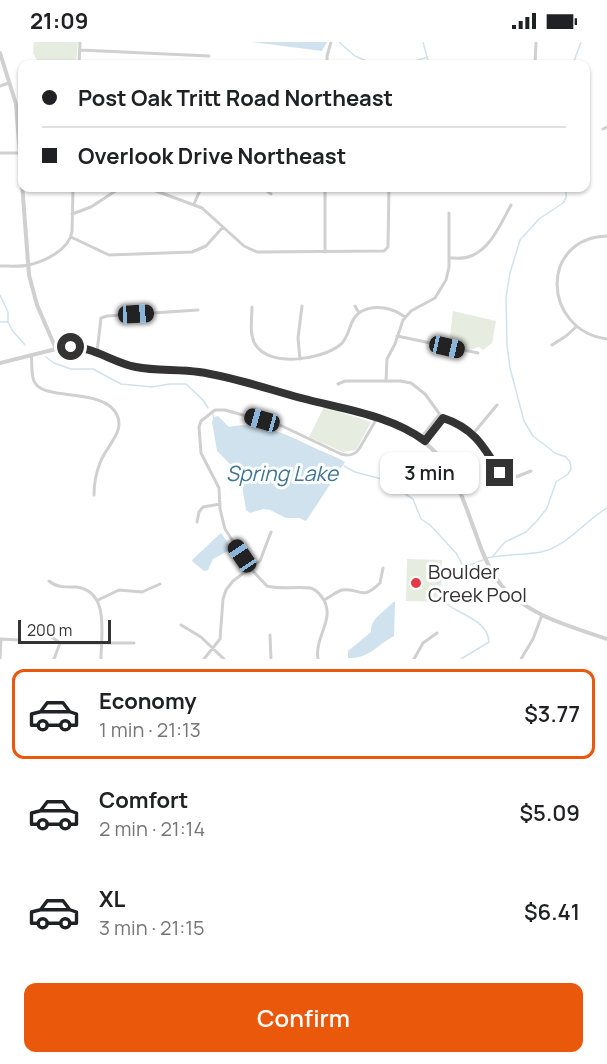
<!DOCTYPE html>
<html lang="en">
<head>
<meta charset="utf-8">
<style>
  :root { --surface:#fff; --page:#f6f6f6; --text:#202124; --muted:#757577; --line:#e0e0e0; --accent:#ea580c }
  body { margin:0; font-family:Manrope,sans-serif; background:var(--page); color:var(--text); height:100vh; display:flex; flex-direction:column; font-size:22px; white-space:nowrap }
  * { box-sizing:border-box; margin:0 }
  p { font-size:20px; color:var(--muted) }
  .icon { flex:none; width:33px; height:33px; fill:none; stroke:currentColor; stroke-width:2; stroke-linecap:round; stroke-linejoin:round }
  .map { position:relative; height:617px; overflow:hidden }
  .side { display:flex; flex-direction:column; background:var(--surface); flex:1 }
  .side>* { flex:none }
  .banner { position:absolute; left:18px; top:18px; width:572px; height:132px; border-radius:12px; box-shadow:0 2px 4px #0004; display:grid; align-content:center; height:132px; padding:0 24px; background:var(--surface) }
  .scale { position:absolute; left:18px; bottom:15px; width:93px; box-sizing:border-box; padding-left:6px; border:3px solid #333; border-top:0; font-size:16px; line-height:21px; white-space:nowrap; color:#333; -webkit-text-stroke:4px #fff; paint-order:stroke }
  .end { position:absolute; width:27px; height:27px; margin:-14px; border:8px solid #333; background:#fff; box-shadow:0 0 0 3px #fff }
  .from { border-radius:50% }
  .bubble { position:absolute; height:42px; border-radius:12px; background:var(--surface); box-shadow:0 2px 4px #0004; font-size:20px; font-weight:600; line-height:42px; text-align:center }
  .car { position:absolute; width:18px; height:36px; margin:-18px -9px; border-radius:8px; box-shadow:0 0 4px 2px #0007; background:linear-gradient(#222 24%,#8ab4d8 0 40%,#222 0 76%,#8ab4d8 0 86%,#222 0) }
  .banner b { display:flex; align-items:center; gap:21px; height:57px; font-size:22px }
  .banner b+b { border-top:2px solid var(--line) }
  .banner i { width:15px; height:15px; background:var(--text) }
  ul { padding:10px 0 0; list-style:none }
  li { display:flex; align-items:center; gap:18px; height:90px; margin:0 12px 9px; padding:0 12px; border:3px solid transparent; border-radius:12px }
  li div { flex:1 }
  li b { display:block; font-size:22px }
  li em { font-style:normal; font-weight:600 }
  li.current { border-color:var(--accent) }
  li>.icon { width:54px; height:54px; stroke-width:1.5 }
  .button { display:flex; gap:12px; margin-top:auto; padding:12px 24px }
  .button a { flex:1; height:69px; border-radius:12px; background:var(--accent); color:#fff; font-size:24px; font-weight:600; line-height:69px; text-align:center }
  .status { display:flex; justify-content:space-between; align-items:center; height:42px; padding:0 30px; background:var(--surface); direction:ltr }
  .status svg { height:16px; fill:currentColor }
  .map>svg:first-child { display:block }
  .green { fill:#e6ecdf }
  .water { fill:#cfe2ee }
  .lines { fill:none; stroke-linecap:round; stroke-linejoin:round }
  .stream { stroke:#cfe2ee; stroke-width:1.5 }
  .minor { stroke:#d0d0d0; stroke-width:3 }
  .tertiary { stroke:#d0d0d0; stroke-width:4 }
  .route { stroke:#333; stroke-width:8 }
  .poi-dot { fill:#e63946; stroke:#fff; stroke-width:2 }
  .labels { text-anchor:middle; stroke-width:6; stroke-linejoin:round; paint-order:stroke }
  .poi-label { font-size:20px; fill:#333; stroke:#fff; text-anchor:start }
  .water-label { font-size:21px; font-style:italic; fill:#3f7597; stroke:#fff }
</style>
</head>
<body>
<div class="status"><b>21:09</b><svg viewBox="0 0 49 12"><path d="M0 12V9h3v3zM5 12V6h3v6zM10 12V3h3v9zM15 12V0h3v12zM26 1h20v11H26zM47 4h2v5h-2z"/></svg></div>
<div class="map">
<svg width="607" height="617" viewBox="0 0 607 617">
  <rect width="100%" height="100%" fill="#fff"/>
  <!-- green -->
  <path class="green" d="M34,0h44l-2,22h-37l-6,-11z
    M453,269l43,10 -4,22 -9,7 -4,-3 -9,3 -21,-5z
    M324,365l47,15 -15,28 -13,2 -34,-15z
    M407,517l35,1 -1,42 -35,-1z"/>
  <!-- water -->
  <path class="water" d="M252,0h75l-5,9z
    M218,374l11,11c32,-7 63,10 90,23 9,4 18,7 26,12l-39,59 -7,-3h-13l-16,-8 -7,-1 -13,4 -4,-3 -6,-36 -23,-23 -5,-29 2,-5z
    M221,491l9,13v4l-17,9 -5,11 -4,1 -12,-10 1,-2z
    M393,560h2l-1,34c-17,9 -25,23 -46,22v-7l23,-19c-1,-14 14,-20 22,-30z"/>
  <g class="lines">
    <!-- stream -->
    <path class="stream" d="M339,0l16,14 18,8
      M423,0l6,22
      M405,22l23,-7
      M573,22l8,-22
      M0,253l8,17v10l4,8 13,15
      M0,280h8
      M46,315l8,6 17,6h22l28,15 31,3 18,-3h16l17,16 5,8
      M213,373l1,5
      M344,424l11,6 27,7 31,20 8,20 9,6 26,28 7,13
      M493,515c16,-3 32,-2 48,-5 25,-5 44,-31 66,-44
      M487,516l5,-1 13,-15 21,-10 11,-11 10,-13 9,-26 12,-8 3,-5 -1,-7 -4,-5 -11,-4 -22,-17 -9,-15 -14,-53 -3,-23 -1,-48 4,-24 10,-33 19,-21 24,-16 3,-5v-10
      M461,617l28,-17c-2,-31 -53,-27 -52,-58 13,-12 29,-18 46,-24"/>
    <!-- minor -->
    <path class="minor" d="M80,8l129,6
      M79,22l1,-22
      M327,22v-8l4,-14
      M535,22l1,-22
      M0,44l9,-3
      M603,87l4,-2
      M0,111h19
      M148,146l54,20 42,38 13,6 127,-1 4,-4v-3l1,-56
      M263,146l8,6
      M194,162l7,-16
      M72,172l19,-7 29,-19
      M607,194c-68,2 -65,94 0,103
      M71,195l38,18 83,-3 14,-6 17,-19
      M325,210v-64
      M449,216c6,0 13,1 19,-1 22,-6 33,-34 43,-52
      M0,224c9,0 20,1 29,-1 16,-4 40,-15 43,-33l1,-44
      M355,264l4,7
      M252,265c0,12 -3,27 3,37 14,24 66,16 85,1 11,-8 8,-27 22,-34 14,-7 31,-3 43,6
      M397,294l81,17
      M552,303l14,-9 10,-9
      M97,310l4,-34 6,-2 91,-6
      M31,313c2,9 -1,20 4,28 11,17 59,6 78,26 17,20 -7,36 -13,54 -4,10 -6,21 -6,32
      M300,317l-2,-21 4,-32
      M386,339l1,-22 8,-15 8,-24 8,-9 24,-13 11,-18 3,-13v-54
      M338,342l7,-3h55l11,2 14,11 16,22 15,6 23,19 23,35 9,3 20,-8
      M472,393l25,-30
      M421,396l18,-23
      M425,399l18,-23
      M197,480l2,-10 4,-5 17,-3
      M49,539c8,7 18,6 27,6 34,4 25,47 25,72
      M98,558l21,-10 23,2 18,-8
      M324,558c6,-3 12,-8 18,-10 18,-3 19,12 38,-7l3,-15
      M181,583l20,12 23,22
      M45,590l15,11h74
      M270,593l1,24
      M0,597l20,1
      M0,616l1,-19
      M54,617l6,-16
      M204,617l16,-20 3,-40 3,-9 7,-9 27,-20 11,-29
      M318,617c-4,-23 20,-42 3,-63 -3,-4 -6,-7 -11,-8 -15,-2 -29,2 -43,-2l-16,-17 -26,-40 -5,-20 -1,-21 -18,-35 -2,-26 2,-6 14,-11h10l57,16 59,28c7,2 13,2 18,-5l18,-31
      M414,617l9,-16 14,-10
      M521,617l12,-20 9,-24"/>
    <!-- tertiary -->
    <path class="tertiary" d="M0,11l16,51 13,171 8,30 19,44
      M0,321l56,-14 27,-1 50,18 47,4 37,5 160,43c69,24 77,56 100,119 6,18 13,35 25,49 27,30 68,40 105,53"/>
  </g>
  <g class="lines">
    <!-- route -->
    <path class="route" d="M71,305c24,0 42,16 65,20 20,4 42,2 63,5 35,5 68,17 102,26 41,11 89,17 124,43l18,-23c31,10 41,29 57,55"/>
  </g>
  <!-- markers -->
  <circle class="poi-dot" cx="416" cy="541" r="6"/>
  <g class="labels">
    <!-- poi labels -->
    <g class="poi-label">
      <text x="428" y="537">Boulder<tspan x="428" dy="23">Creek Pool</tspan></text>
    </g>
    <!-- water labels -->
    <g class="water-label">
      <text x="282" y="439">Spring Lake</text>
    </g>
  </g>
</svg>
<div class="scale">200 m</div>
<i class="end from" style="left:71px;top:305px"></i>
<i class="end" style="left:500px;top:431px"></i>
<div class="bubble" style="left:380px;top:410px;width:99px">3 min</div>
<i class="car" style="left:136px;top:272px;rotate:87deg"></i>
<i class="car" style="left:447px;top:305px;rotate:103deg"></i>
<i class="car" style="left:262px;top:378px;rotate:286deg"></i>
<i class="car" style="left:242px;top:514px;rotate:326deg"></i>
<div class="banner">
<b><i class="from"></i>Post Oak Tritt Road Northeast</b>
<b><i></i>Overlook Drive Northeast</b>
</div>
</div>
<section class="side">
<ul>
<li class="current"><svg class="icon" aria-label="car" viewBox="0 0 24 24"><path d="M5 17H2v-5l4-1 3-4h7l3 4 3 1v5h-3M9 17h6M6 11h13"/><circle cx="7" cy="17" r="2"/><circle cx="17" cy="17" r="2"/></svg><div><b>Economy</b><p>1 min · 21:13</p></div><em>$3.77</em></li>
<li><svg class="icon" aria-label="car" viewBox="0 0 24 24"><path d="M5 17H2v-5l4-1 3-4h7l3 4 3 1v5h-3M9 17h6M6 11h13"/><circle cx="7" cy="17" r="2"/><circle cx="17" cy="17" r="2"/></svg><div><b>Comfort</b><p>2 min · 21:14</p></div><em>$5.09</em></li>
<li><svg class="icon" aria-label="car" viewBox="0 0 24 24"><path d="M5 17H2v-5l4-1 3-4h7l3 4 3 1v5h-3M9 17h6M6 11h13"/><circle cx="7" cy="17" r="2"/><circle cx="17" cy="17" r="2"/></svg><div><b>XL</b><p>3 min · 21:15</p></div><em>$6.41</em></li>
</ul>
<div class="button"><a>Confirm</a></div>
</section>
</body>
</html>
